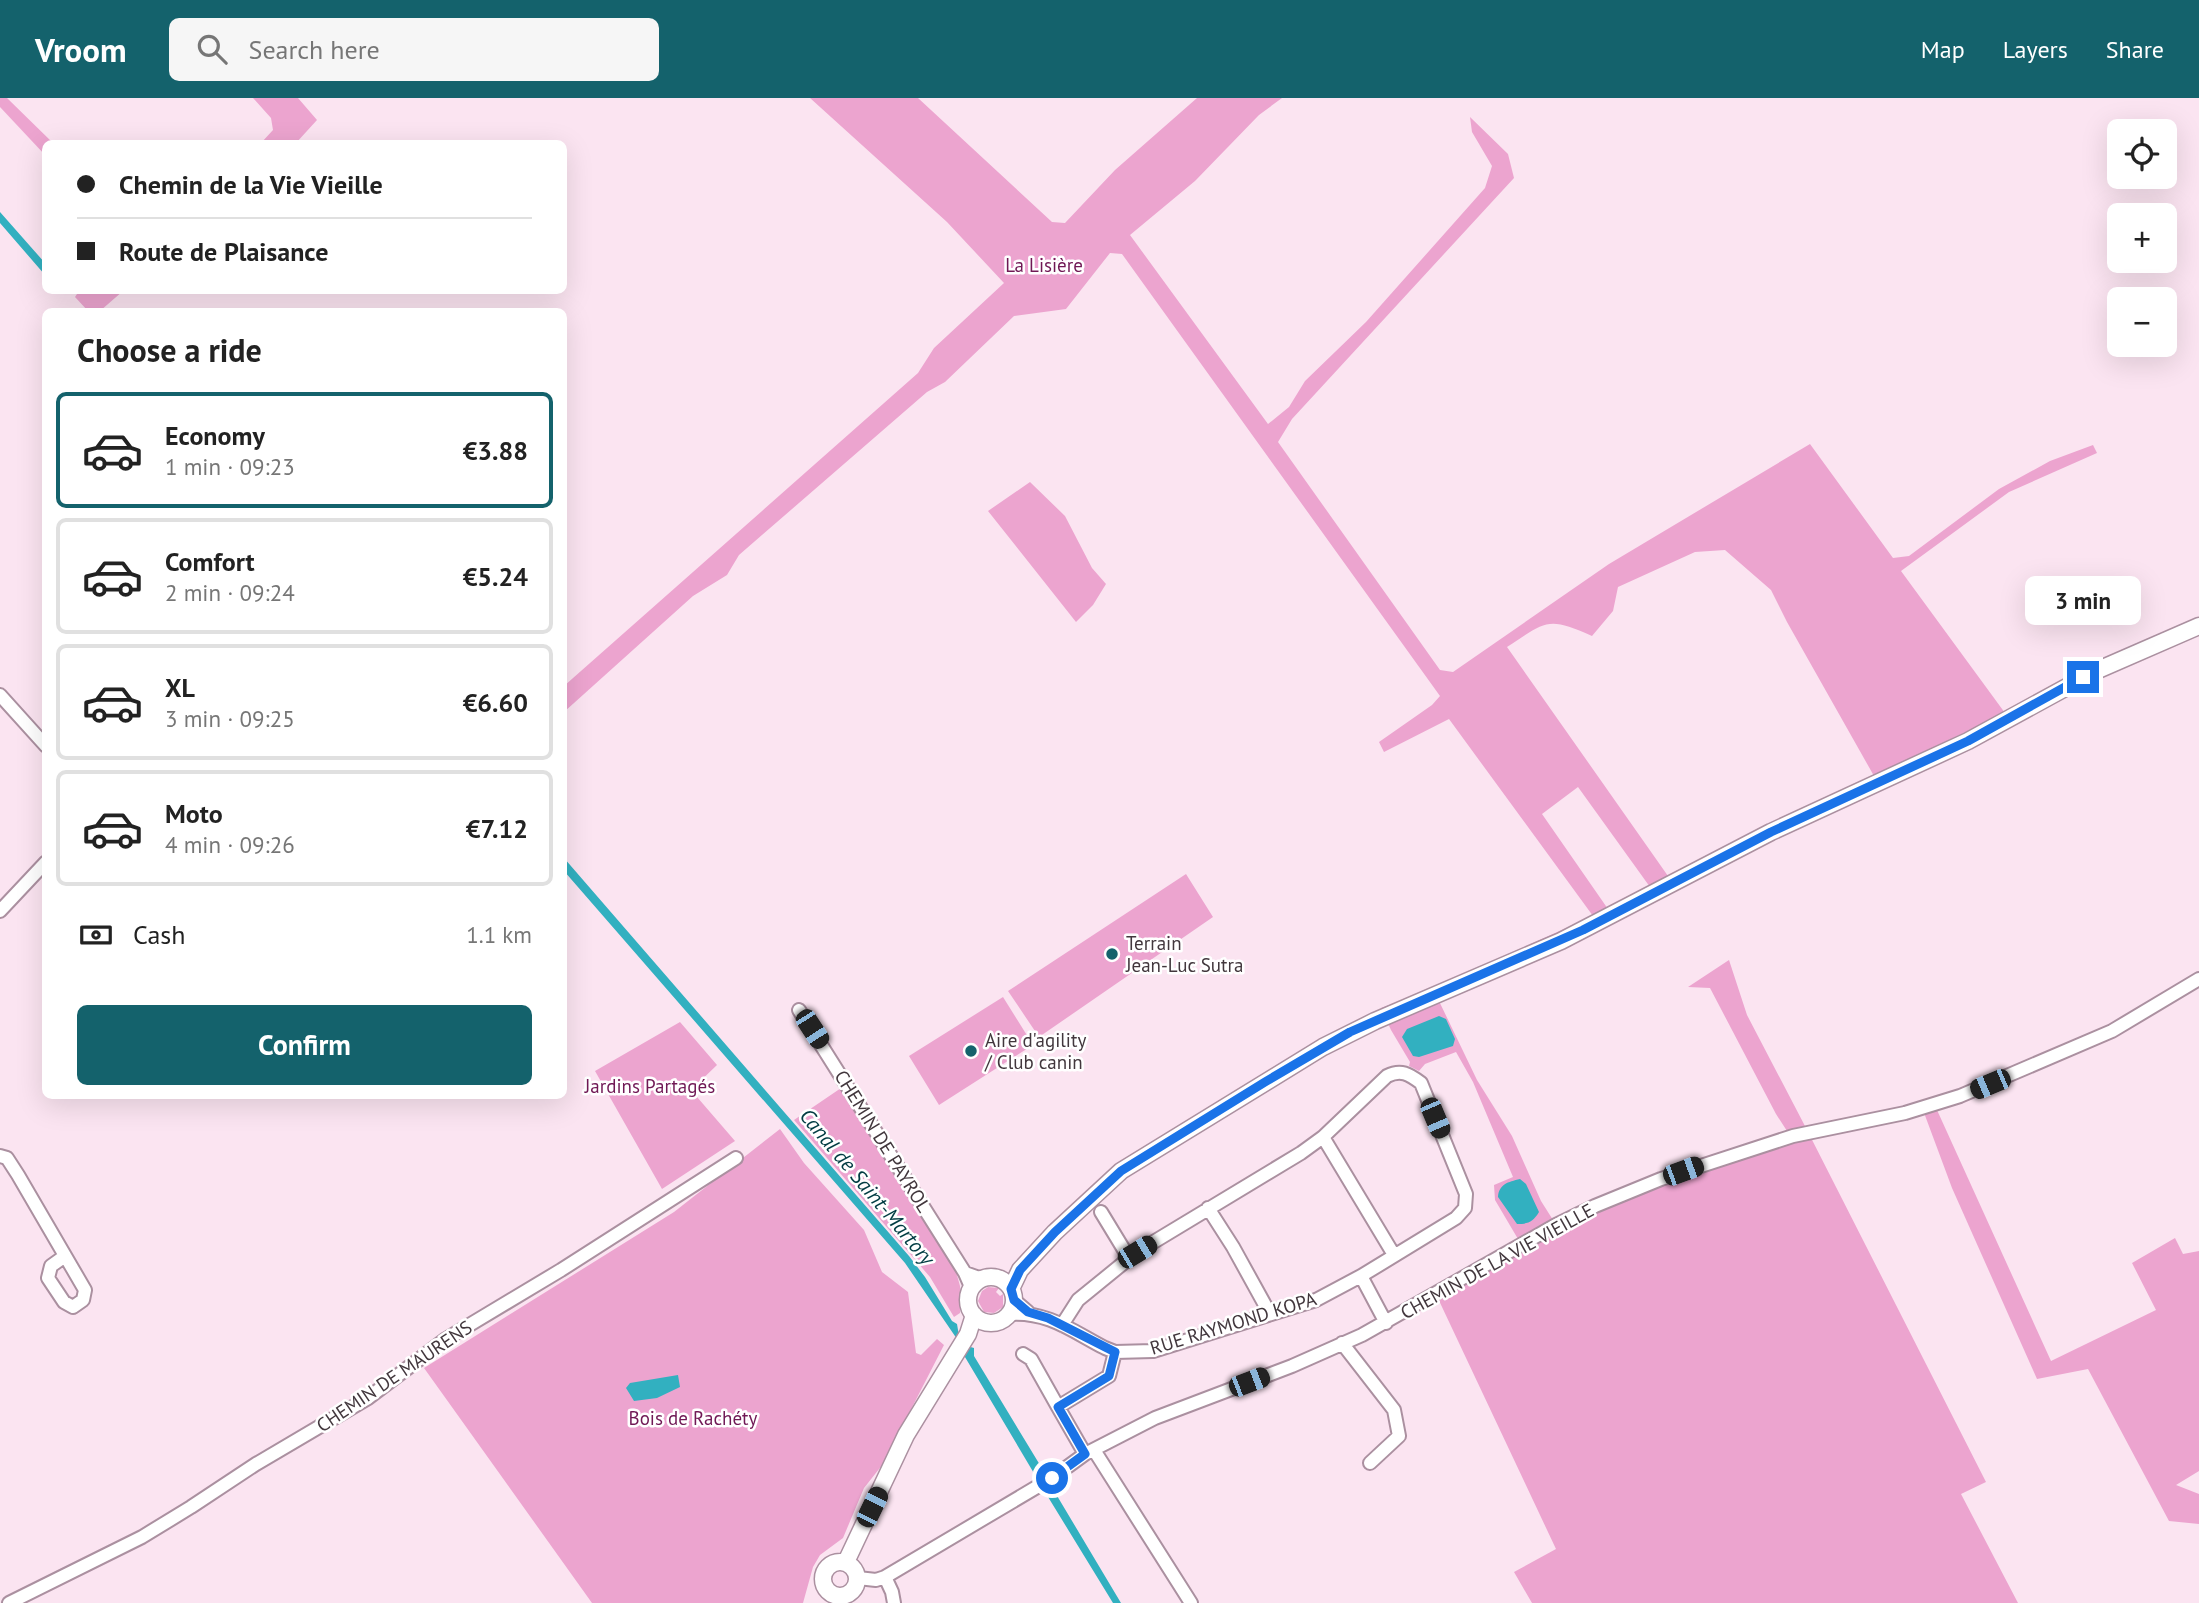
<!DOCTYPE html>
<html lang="en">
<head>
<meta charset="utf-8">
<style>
  :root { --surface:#fff; --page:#f6f6f6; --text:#222; --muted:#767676; --line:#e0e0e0; --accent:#14626c }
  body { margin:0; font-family:"PT Sans",sans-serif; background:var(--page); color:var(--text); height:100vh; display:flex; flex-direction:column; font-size:26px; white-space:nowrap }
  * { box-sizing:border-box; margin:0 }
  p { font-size:23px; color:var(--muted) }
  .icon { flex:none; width:38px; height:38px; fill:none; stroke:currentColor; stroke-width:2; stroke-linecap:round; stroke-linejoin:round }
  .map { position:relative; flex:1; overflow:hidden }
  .drawer { position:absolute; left:42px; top:210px; width:525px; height:791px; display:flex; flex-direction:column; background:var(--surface); border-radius:10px; box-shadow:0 7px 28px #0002 }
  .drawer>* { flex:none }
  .top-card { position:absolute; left:42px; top:42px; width:525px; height:154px; border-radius:10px; box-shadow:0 7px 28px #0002; display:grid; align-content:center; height:154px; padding:0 35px; background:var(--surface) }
  .fabs { position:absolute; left:2107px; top:21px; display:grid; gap:14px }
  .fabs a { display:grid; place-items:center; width:70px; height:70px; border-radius:10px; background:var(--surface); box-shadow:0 7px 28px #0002; font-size:35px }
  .end { position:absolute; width:32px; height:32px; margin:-16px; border:9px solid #1a73e8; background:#fff; box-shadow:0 0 0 4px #fff }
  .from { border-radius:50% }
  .bubble { position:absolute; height:49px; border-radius:10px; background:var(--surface); box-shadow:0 7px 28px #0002; font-size:23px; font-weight:600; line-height:49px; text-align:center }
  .car { position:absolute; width:21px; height:42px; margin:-21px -10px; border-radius:9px; box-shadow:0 0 5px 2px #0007; background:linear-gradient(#222 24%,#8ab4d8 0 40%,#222 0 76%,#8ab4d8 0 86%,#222 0) }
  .top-card b { display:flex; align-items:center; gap:24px; height:66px; font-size:26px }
  .top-card b+b { border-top:2px solid var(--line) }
  .top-card i { width:18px; height:18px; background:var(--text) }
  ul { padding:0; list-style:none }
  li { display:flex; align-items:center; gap:21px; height:116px; margin:0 14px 10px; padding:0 21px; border:4px solid var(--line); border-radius:10px }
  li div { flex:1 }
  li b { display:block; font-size:26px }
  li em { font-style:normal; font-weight:600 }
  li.current { border-color:var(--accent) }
  li>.icon { width:63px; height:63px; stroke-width:1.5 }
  h2 { padding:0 35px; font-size:32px; line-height:84px }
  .pay { display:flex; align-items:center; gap:18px; height:77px; padding:0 35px; font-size:26px }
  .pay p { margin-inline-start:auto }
  .cta { display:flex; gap:14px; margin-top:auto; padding:14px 35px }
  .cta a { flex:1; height:80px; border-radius:10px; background:var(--accent); color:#fff; font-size:28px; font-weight:600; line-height:80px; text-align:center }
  header { display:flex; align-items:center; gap:42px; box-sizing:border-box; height:98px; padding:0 35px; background:var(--accent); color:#fff }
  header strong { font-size:33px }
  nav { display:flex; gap:38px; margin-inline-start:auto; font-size:24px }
  .search { width:490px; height:63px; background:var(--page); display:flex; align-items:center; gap:18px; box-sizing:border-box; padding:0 24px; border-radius:10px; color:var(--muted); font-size:26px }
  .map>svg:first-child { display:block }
  .green { fill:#eca4cf }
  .water { fill:#32b0c0 }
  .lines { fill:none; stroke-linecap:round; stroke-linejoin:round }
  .minor-casing { stroke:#ab90a0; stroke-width:16 }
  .major-casing { stroke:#ab90a0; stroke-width:19 }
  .minor { stroke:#fff; stroke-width:12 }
  .major { stroke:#fff; stroke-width:16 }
  .route { stroke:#1a73e8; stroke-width:9 }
  .poi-dot { fill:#14626c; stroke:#fff; stroke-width:2.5 }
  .labels { text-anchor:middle; stroke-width:5; stroke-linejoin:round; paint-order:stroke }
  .park-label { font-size:19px; fill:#701855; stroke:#fff }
  .poi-label { font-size:19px; fill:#42373d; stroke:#fff; text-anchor:start }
  .street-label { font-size:19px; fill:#42373d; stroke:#fff }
  .water-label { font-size:21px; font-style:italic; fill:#023c43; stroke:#fff }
</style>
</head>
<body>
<header>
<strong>Vroom</strong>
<div class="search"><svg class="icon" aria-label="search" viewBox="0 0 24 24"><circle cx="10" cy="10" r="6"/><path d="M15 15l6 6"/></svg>Search here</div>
<nav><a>Map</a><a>Layers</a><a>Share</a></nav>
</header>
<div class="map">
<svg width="2199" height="1505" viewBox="0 0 2199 1505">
  <rect width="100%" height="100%" fill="#fbe4f1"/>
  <!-- green -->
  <path class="green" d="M0,0h7l46,45 -7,1 -1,11 -45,-48z
    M253,0h45l19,22 -21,23h-35l12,-13 -2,-12z
    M810,0h108l134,124 13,1 50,-53 82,-72h85l-23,17 -64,66 -65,54 138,189 21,-17 16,-26 61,-59 119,-134 7,-22 -20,-34 -2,-15 38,37 6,24 -222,241 -14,23 162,228 13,2 156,-108 201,-120 83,114 16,-2 90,-67 51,-28 43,-16 4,8 -88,39 -108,79 104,142 -131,63 -87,-154 -16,-32 -46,-40 -30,2 -77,35 -5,24 -21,25c-45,-20 -45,-15 -85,11l161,229 -18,11 -72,-100 -36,27 75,108 -179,77 39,81 35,56 29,65 12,19 65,-31 93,-34 76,-24 -11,-17 -66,-126 -22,-1 41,-27 18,55 59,113 180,354 -25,12 57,109h-486l-18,-31 42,-23 -122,-259 84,-51 -23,-39 -1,-15 19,-8 -40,-95 -17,-30 -31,12 -6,7 -10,-5 1,-4 -19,-32 -10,-22 38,-14 174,-78 -144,-197 -65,33 -5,-10 53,-37 8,-9 -318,-442 -12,-1 -44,56 -52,7 -69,66 -18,10 -188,163 -12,20 -34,21 -129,116v-26l354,-313 16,-25 70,-65 -57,-61z
    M79,193h44l-23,20h-12l-13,-14z
    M1030,384l35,34 27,52 14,16 -13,21 -17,17 -88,-111z
    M1186,776l27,43 -174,120 -31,-46z
    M1003,899l30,48 -94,60 -30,-49z
    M680,924l37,43 -26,25 44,51 -73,48 -67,-118z
    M844,988l110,178 6,22v27l-6,4 -24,-40 -136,-157z
    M1932,1001l119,262 105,-51 -24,-47 43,-25 8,16 16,-3v220l-23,14 23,9v30l-30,-3 -81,-152 -51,10 -85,-191 -32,-86z
    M780,1031l24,34 60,67 18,42 26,20 8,61 5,2 16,-16 7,6 -61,119 -19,24 -21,50 -23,17 -7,12 -10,36h-211l-168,-235 250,-156z
    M988,1189l11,1 -3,4 4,4 3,-2v13l-9,6 -10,-1 -6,-11 4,-10z"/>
  <!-- water -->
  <path class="water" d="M0,114l45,51v12l-45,-52z
    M564,760l345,398 16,21 27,44 5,3 2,12 -2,3 -52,-76 -341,-392z
    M1439,918l7,3 9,20 -2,7 -34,11 -6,-1 -11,-19 5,-8z
    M1520,1081l6,5 13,28c-6,10 -11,12 -22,12l-19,-27c1,-13 10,-15 22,-18z
    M967,1248l7,2v8l69,114 2,6 -5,4 -5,-5 -73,-123z
    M678,1277l2,12 -23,11 -23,3 -8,-13 4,-5z
    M1050,1386l71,119h-8l-68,-111 -1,-6z"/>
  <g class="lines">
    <defs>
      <path id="minor" d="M0,597l46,51
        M0,813l46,-49
        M799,912l166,263 7,16
        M1323,1039l71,118
        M0,1058l7,2 11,17 67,115 -2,10 -10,7 -9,-5 -16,-24 3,-12 14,-10
        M1208,1110l25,39 37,67
        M1101,1114l28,46
        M965,1175l17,6
        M1361,1178l25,47
        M1014,1202l14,12
        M1009,1216c39,-3 63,17 96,34l10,4 38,-1 163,-51 45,-24 95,-58 9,-10 1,-14 -45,-111c-12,-9 -20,-14 -34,-7l-64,61 -22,16 -164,99 -59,48 -16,25
        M1342,1245l52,67 5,26 -29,27
        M1023,1256l8,5 27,48
        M1094,1352l97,153
        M1085,1356l-27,-47 51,-31 6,-24
        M885,1479l7,15 2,11
        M858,1480l18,2 9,-3 167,-99 33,-24 70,-36 137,-52 70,-31 194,-110 39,-19 66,-27 132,-43 112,-23 55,-17 152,-65 87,-52
        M9,1505l133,-66 49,-30 65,-43 112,-66 78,-59 115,-69 175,-112"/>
      <path id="major" d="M968 1202a23 23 0 1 1 46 0a23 23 0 1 1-46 0Z
        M1011,1191l9,-19 35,-38 66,-61 202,-124 52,-26 186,-80 210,-109 197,-91 130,-71 101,-44
        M823 1481a17 17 0 1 1 34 0a17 17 0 1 1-34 0Z
        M846,1464l60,-127 62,-101 6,-19"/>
    </defs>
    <!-- minor casing -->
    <use href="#minor" class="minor-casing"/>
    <!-- major casing -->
    <use href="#major" class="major-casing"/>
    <!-- minor -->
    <use href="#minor" class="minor"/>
    <!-- major -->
    <use href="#major" class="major"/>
  </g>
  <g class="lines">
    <!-- route -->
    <path class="route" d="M1052,1380l33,-24 -27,-47 51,-31 6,-24 -67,-34 -20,-6 -14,-12 -3,-11 9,-19 35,-38 66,-61 144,-89 85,-50 233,-102 188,-98 197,-91 115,-64"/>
  </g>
  <!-- markers -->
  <g class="poi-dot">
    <circle cx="1112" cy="856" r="7"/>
    <circle cx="971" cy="953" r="7"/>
  </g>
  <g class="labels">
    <!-- park labels -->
    <g class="park-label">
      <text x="1044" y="174">La Lisière</text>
      <text x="650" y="995">Jardins Partagés</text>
      <text x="693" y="1327">Bois de Rachéty</text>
    </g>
    <!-- poi labels -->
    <g class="poi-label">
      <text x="1126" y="852">Terrain<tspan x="1126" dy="22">Jean-Luc Sutra</tspan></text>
      <text x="985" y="949">Aire d'agility<tspan x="985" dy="22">/ Club canin</tspan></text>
    </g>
    <!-- street labels -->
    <g class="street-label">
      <text transform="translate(883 1043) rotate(58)" y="7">CHEMIN DE PAYROL</text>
      <text transform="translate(1497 1163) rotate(-29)" y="7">CHEMIN DE LA VIE VIEILLE</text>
      <text transform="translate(1233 1225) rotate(-17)" y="7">RUE RAYMOND KOPA</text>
      <text transform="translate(394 1278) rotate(-34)" y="7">CHEMIN DE MAURENS</text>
    </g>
    <!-- water labels -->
    <g class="water-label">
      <text transform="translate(867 1089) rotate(50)" y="7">Canal de Saint-Martory</text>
    </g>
  </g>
</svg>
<div class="fabs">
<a><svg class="icon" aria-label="locate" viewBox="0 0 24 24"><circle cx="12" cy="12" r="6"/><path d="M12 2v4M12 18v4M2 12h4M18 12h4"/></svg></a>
<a>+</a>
<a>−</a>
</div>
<i class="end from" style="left:1052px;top:1380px"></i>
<i class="end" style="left:2083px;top:579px"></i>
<div class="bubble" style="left:2025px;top:478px;width:116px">3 min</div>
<i class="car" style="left:812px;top:931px;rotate:147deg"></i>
<i class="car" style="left:1990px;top:986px;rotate:247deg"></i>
<i class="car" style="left:1435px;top:1020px;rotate:157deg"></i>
<i class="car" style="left:1683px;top:1073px;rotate:70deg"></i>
<i class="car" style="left:1137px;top:1154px;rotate:59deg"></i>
<i class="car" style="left:1249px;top:1284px;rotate:69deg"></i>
<i class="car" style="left:872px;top:1409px;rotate:26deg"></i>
<div class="top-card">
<b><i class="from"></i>Chemin de la Vie Vieille</b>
<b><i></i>Route de Plaisance</b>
</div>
<section class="drawer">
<h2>Choose a ride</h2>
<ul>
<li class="current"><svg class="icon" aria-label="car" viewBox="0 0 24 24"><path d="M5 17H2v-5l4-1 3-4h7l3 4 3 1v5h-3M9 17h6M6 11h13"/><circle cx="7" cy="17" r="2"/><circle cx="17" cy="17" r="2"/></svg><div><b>Economy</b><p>1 min · 09:23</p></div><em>€3.88</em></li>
<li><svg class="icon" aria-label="car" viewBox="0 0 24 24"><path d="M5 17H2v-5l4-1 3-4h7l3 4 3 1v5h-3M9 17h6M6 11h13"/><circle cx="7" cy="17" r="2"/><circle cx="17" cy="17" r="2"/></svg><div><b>Comfort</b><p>2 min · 09:24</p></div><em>€5.24</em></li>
<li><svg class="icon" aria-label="car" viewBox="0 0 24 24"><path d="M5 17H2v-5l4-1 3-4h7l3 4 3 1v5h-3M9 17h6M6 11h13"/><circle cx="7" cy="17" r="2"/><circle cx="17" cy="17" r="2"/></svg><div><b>XL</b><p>3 min · 09:25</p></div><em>€6.60</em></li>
<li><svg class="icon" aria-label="car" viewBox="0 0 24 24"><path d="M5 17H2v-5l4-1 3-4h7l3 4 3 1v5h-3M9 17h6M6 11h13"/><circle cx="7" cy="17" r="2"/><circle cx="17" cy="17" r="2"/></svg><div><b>Moto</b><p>4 min · 09:26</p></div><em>€7.12</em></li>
</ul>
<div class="pay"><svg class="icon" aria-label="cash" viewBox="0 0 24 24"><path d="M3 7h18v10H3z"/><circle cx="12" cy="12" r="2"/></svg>Cash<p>1.1 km</p></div>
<div class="cta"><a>Confirm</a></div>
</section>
</div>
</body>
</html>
